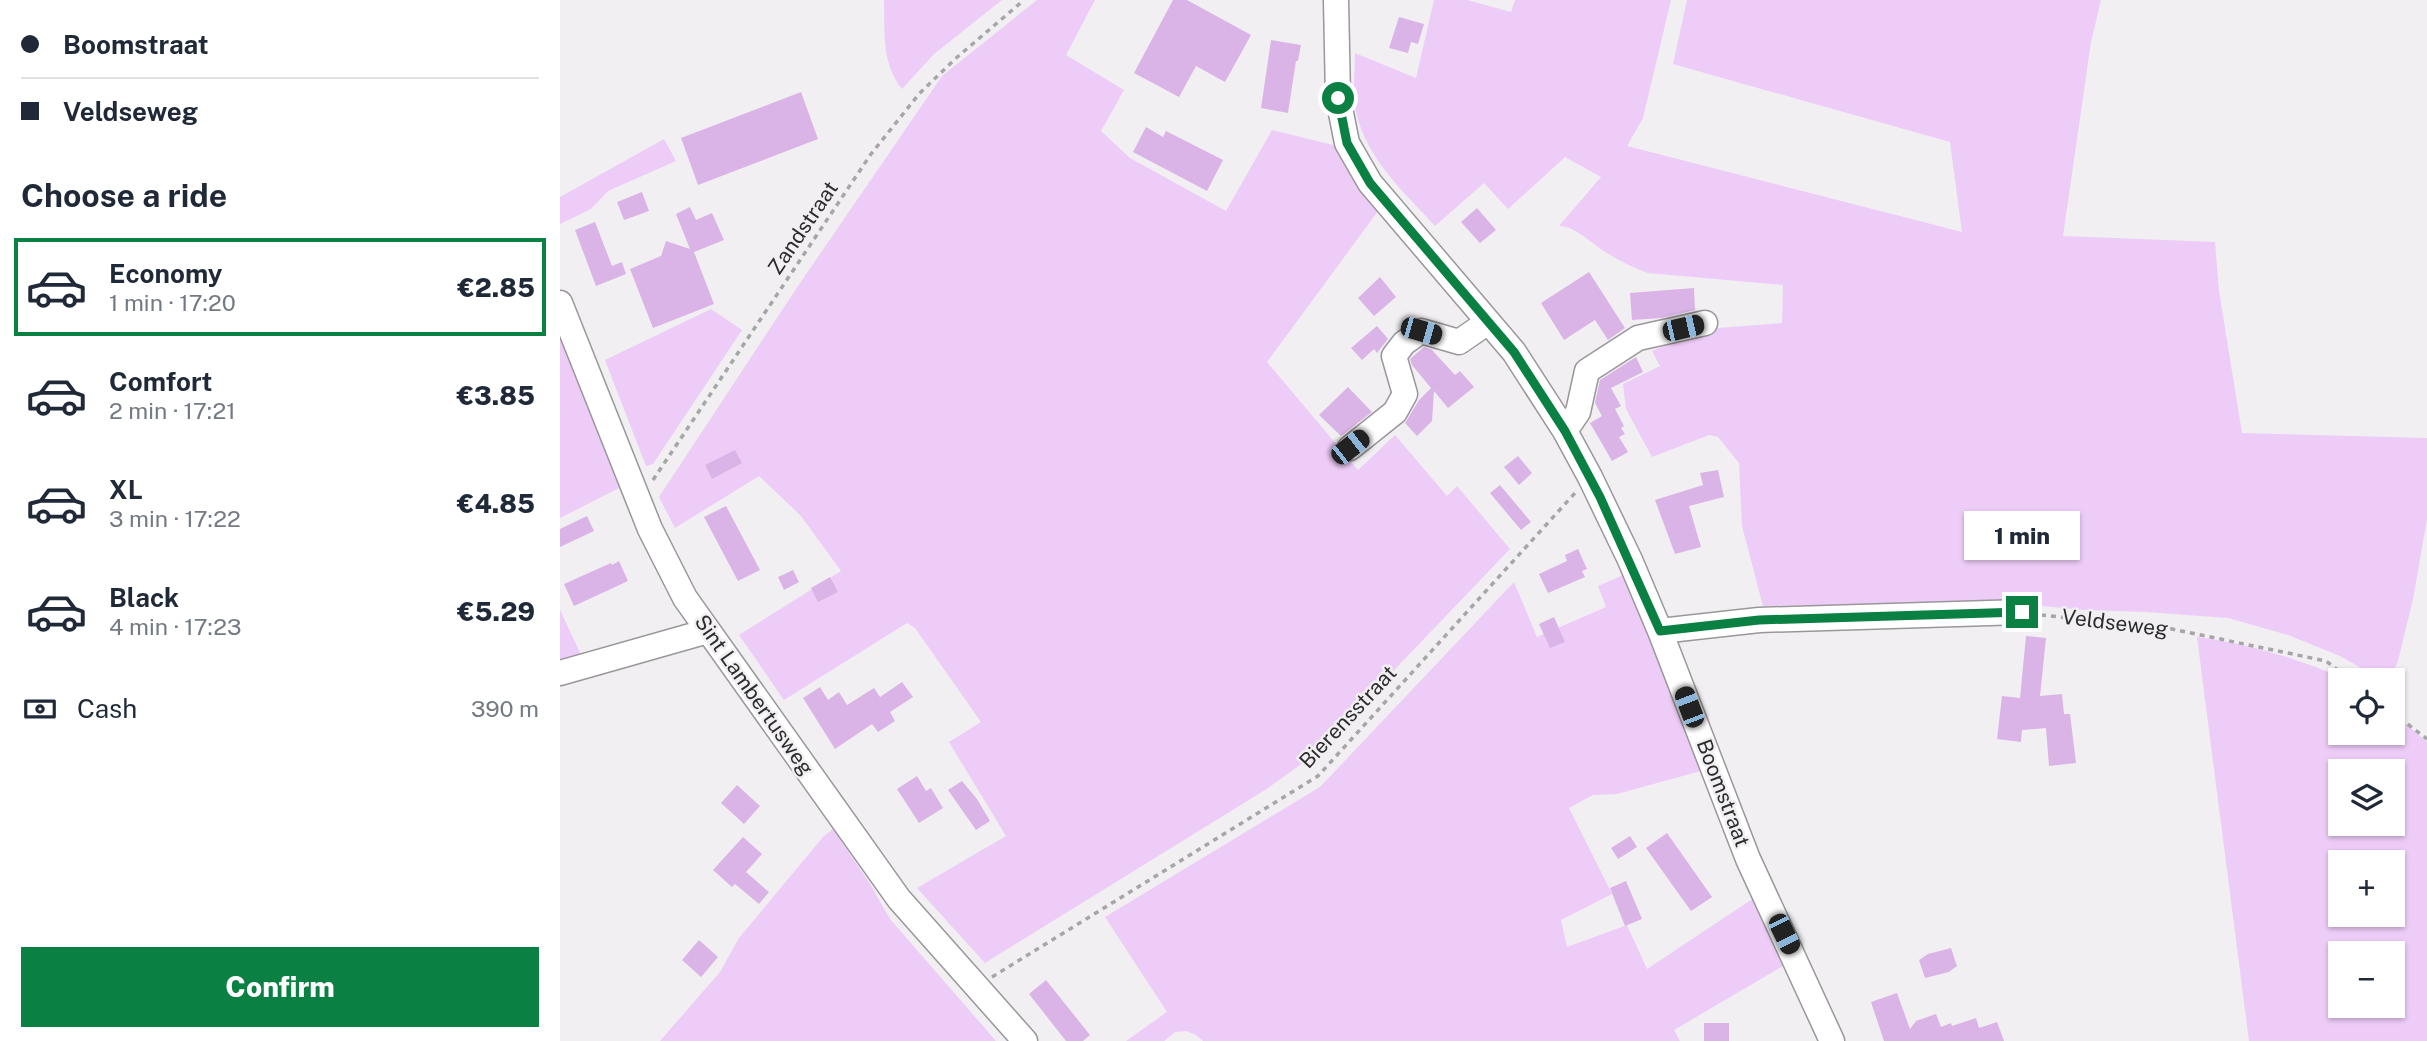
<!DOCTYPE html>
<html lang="en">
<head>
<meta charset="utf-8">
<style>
  :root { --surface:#fff; --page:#f2f2f3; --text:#1f2937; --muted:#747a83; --line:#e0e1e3; --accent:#0b8043 }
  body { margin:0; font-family:"Public Sans",sans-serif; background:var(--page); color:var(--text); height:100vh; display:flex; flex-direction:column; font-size:26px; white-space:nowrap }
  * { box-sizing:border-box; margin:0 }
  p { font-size:23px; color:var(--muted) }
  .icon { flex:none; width:38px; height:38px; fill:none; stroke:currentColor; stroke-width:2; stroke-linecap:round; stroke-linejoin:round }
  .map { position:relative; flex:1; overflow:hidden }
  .details { display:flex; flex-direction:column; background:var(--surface); width:560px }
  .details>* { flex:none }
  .banner { display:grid; align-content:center; height:154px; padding:0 21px; background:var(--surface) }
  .controls { position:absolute; left:1768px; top:668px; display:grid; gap:14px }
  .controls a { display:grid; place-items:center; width:77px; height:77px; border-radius:0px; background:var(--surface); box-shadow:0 2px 5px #0004; font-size:35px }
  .end { position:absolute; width:32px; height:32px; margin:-16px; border:9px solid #0b8043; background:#fff; box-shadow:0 0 0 4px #fff }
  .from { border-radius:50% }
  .bubble { position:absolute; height:49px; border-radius:0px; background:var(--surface); box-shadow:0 2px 5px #0004; font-size:23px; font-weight:800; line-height:49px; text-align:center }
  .car { position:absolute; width:21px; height:42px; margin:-21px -10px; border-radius:9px; box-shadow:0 0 5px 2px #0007; background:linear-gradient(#222 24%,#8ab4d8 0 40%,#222 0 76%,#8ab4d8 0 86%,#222 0) }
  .banner b { display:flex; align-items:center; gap:24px; height:66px; font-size:26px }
  .banner b+b { border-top:2px solid var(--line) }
  .banner i { width:18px; height:18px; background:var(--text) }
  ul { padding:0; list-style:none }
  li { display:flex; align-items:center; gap:21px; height:98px; margin:0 14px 10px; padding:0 7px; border:4px solid transparent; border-radius:0px }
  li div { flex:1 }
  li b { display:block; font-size:26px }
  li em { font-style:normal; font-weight:800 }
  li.on { border-color:var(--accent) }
  li>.icon { width:63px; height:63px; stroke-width:1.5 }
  h2 { padding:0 21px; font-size:32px; line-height:84px }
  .pay { display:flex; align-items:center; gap:18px; height:77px; padding:0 21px; font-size:26px }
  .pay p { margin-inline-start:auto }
  .primary-button { display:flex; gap:14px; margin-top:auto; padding:14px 21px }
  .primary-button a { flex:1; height:80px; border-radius:0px; background:var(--accent); color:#fff; font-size:28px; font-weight:800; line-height:80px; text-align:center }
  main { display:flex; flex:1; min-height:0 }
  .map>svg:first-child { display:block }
  .green { fill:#eeccf8; fill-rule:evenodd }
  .building { fill:#dbb4e7 }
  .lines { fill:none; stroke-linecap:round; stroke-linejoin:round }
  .minor-casing { stroke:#99979a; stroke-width:27 }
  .path { stroke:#a6a5a7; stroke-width:3.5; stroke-dasharray:5 5; stroke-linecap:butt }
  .minor { stroke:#fff; stroke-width:24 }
  .route { stroke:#0b8043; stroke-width:9 }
  .labels { text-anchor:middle; stroke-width:5; stroke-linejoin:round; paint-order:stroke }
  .street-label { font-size:21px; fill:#2c2c2d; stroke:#f1eff2 }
</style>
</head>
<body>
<main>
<section class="details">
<div class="banner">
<b><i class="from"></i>Boomstraat</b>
<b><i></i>Veldseweg</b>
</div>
<h2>Choose a ride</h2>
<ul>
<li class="on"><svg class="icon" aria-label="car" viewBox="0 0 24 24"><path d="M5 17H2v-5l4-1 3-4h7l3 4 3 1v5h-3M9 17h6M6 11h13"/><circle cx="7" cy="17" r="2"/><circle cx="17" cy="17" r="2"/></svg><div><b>Economy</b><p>1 min · 17:20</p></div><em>€2.85</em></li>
<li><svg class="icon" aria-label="car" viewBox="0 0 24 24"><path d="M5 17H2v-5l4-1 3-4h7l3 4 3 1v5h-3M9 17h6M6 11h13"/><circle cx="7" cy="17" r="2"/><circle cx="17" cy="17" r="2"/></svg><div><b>Comfort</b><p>2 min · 17:21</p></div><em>€3.85</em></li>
<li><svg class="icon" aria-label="car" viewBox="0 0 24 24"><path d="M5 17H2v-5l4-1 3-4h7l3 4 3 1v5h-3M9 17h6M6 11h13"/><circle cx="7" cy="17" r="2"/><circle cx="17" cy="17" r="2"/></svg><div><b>XL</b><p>3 min · 17:22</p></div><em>€4.85</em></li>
<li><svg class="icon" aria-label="car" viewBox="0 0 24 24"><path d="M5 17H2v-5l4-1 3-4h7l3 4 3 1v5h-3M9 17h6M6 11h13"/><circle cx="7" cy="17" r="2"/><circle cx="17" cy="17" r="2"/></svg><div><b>Black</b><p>4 min · 17:23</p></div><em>€5.29</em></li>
</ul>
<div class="pay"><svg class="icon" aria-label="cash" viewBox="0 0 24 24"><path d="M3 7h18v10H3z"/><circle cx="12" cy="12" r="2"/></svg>Cash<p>390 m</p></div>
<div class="primary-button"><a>Confirm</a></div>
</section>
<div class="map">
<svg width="1867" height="1041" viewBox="0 0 1867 1041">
  <rect width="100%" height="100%" fill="#f1eff2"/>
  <!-- green -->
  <path class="green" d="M324,0h118l-68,54 -32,35c-21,-27 -17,-57 -18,-89z
    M477,0h58l-29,55 58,35 -23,41 29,27 96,53 46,-81 65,16 44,61 -114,155 91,108 37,-35 52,61 10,-10 53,63 -200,209 -45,32 -280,173 -68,-75 89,-52 -57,-94 32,-20 -66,-94 -8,-5 -123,77 -45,-65 102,-64 -40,-55 -42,-40 -84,52 -16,-31 137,-208 146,-213z
    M874,0h33l44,12 4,-12h156l-28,118 -16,28 335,86 -12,-90 -277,-78 14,-64h414l-10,42 -28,194 152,6 4,49 23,142 185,5v81l-14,80 -15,62 -9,20h-12l-16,-13 -21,-12 -52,-21 -60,-17 -82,-6 -63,-2 -73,-7 -247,3 -21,-80 -3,-63 -21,-26 -9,-2 -57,22 -26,-48 -3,-25 37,-18 -8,-15 53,-22 77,-6 1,-38 -135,-12c-15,-5 -28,-12 -41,-20 -14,-8 -31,-27 -48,-27l42,-49 -36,-20 -57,52 -24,-26 -49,43c-31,-34 -68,-66 -79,-114 -4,-18 -1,-40 -1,-59l61,25z
    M104,139l12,22 -68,30 -17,18 -31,15v-27z
    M151,309l31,21 -89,134 -7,2 -41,-106z
    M0,326l61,161 -61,31z
    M1070,572l78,197 -91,25 -24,1 -24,13 43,86 -51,26 6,27 60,-22 20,44 113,-75 35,65 -121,71 6,11h-477l-7,-6 -10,-4 -11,1 -11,9h-38l41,-29 -62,-95 215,-130 194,-205 23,55 69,-30 -8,-21z
    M0,610l23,49 -23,7z
    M1637,637c56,8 100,21 152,44h-9v52h52v-21l35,30v299h-178zM1780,772h52v52h-52zM1780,863h52v52h-52zM1780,954h52v52h-52z
    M273,829l37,55 20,35 106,122h-336l60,-69 19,-34 84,-101z"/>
  <!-- building -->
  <path class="building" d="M613,0h14l64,35 -26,47 -29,-16 -17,31 -45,-24z
    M839,17l25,7 -6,20 -7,-2 -3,11 -19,-5z
    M711,40l30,5 -3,16h-2l-8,52 -27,-5z
    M241,92l17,47 -120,46 -17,-47z
    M586,127l17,10 3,-6 57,29 -16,31 -74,-39z
    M82,192l7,19 -25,9 -7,-18z
    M130,207l6,13 16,-7 12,27 -30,12 20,52 -61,24 -23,-59 31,-13 5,-15 24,8 -14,-35z
    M917,208l19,22 -16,13 -19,-21z
    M35,222l17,44 10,-4 4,12 -30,12 -21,-56z
    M1029,272l36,56 -17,12 -13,-20 -31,20 -23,-37z
    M820,277l16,20 -22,19 -16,-18z
    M1134,288l1,22 -34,8 -29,2 -2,-27z
    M817,326l11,13 -11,14 -3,-4 -12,11 -11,-12z
    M864,347l8,3 23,25 5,-4 14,16 -26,21 -14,-17 -2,30 -15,15 -12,-13 14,-23 12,-12 -19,-23 -2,-6z
    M1076,357l7,15 -32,16 10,18 -6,3 9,17 -3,2 4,6 -6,3 9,15 -16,9 -22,-38 12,-7 -7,-13 5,-23z
    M788,387l24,25 -31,24 -22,-21z
    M175,450l7,13 -30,16 -7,-14z
    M958,456l14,17 -13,12 -15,-18z
    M1158,470l6,27 -35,9 12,41 -26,7 -20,-54 48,-15 -3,-12z
    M940,485l31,37 -10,8 -31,-37z
    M166,506l34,64 -22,11 -34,-64z
    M27,516l7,15 -34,16v-18z
    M1018,549l9,20 -5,2 3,6 -37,16 -9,-19 28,-13 -2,-6z
    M59,561l9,20 -54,25 -10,-22 47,-21 1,2z
    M233,570l6,12 -15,8 -6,-13z
    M270,577l8,15 -20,10 -7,-14z
    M994,617l11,25 -15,6 -11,-24z
    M1466,636l20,2 -6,58 22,-2 2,20h6l6,49 -27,3 -3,-38 -24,2 -1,12 -24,-3 5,-43 18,2z
    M342,682l11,15 -23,15 5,9 -17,11 -6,-8 -37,25 -32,-51 17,-11 8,13 11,-8 8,13 27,-17 6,9z
    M357,776l9,15 5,-3 12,20 -24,15 -22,-34z
    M402,781l15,18 13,22 -14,9 -28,-40z
    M177,785l23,21 -16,18 -23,-21z
    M1107,833l45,64 -21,14 -45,-63z
    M1070,836l7,11 -19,12 -7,-11z
    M183,837l19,17 -16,18 23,20 -10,12 -24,-20 -3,3 -19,-17z
    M1066,881l16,38 -17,7 -15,-38z
    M139,940l19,17 -17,20 -19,-17z
    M1391,948l6,18 -8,6 -24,6 -6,-18 9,-6z
    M486,980l44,55 -7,6h-17l-37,-47z
    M1337,993l13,36 6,-8 20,-7 5,13 10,-4 1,3 24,-8 3,10 18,-6 7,19h-120l-13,-39z
    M1144,1023h25v18h-25z"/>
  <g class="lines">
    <defs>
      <path id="minor" d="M776,0l2,98 9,45 23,40 144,169 51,79 25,46 40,83 30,71 88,228 84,182
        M0,303l90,226 35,69 214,301 126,142
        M1005,431l13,-19 9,-41 51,-33 67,-15
        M790,448l45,-36 10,-18 -11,-38 10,-13 17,-12 38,11 29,-20
        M1100,631l99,-11 263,-8
        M0,673l148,-42"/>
    </defs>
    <!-- minor casing -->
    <use href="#minor" class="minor-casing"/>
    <!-- path -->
    <path class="path" d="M93,480l218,-326 48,-60 36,-35 69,-59
      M1481,615l131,14 154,32 26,20
      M1832,712l35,27
      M432,977l326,-201 257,-283"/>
    <!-- minor -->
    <use href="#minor" class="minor"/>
  </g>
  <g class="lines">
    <!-- route -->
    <path class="route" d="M778,98l9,45 23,40 144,169 51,79 35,66 60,134 99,-11 263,-8"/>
  </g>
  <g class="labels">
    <!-- street labels -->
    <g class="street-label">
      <text transform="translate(243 228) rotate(-56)" y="7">Zandstraat</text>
      <text transform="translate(1555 623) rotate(7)" y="7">Veldseweg</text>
      <text transform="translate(194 695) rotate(55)" y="7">Sint Lambertusweg</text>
      <text transform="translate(788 717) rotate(-47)" y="7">Bierensstraat</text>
      <text transform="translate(1163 793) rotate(69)" y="7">Boomstraat</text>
    </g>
  </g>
</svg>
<div class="controls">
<a><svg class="icon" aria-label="locate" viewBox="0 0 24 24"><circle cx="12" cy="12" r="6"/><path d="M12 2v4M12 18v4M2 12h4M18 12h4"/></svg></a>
<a><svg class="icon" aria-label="layers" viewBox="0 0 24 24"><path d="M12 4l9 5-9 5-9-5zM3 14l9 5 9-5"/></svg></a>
<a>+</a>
<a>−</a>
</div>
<i class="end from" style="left:778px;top:98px"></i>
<i class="end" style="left:1462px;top:612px"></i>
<div class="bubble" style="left:1404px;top:511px;width:116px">1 min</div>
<i class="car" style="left:1123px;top:328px;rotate:77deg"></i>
<i class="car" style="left:861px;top:331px;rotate:106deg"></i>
<i class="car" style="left:790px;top:447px;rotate:52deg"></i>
<i class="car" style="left:1129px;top:707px;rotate:339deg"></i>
<i class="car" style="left:1224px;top:934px;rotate:154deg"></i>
</div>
</main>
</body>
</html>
